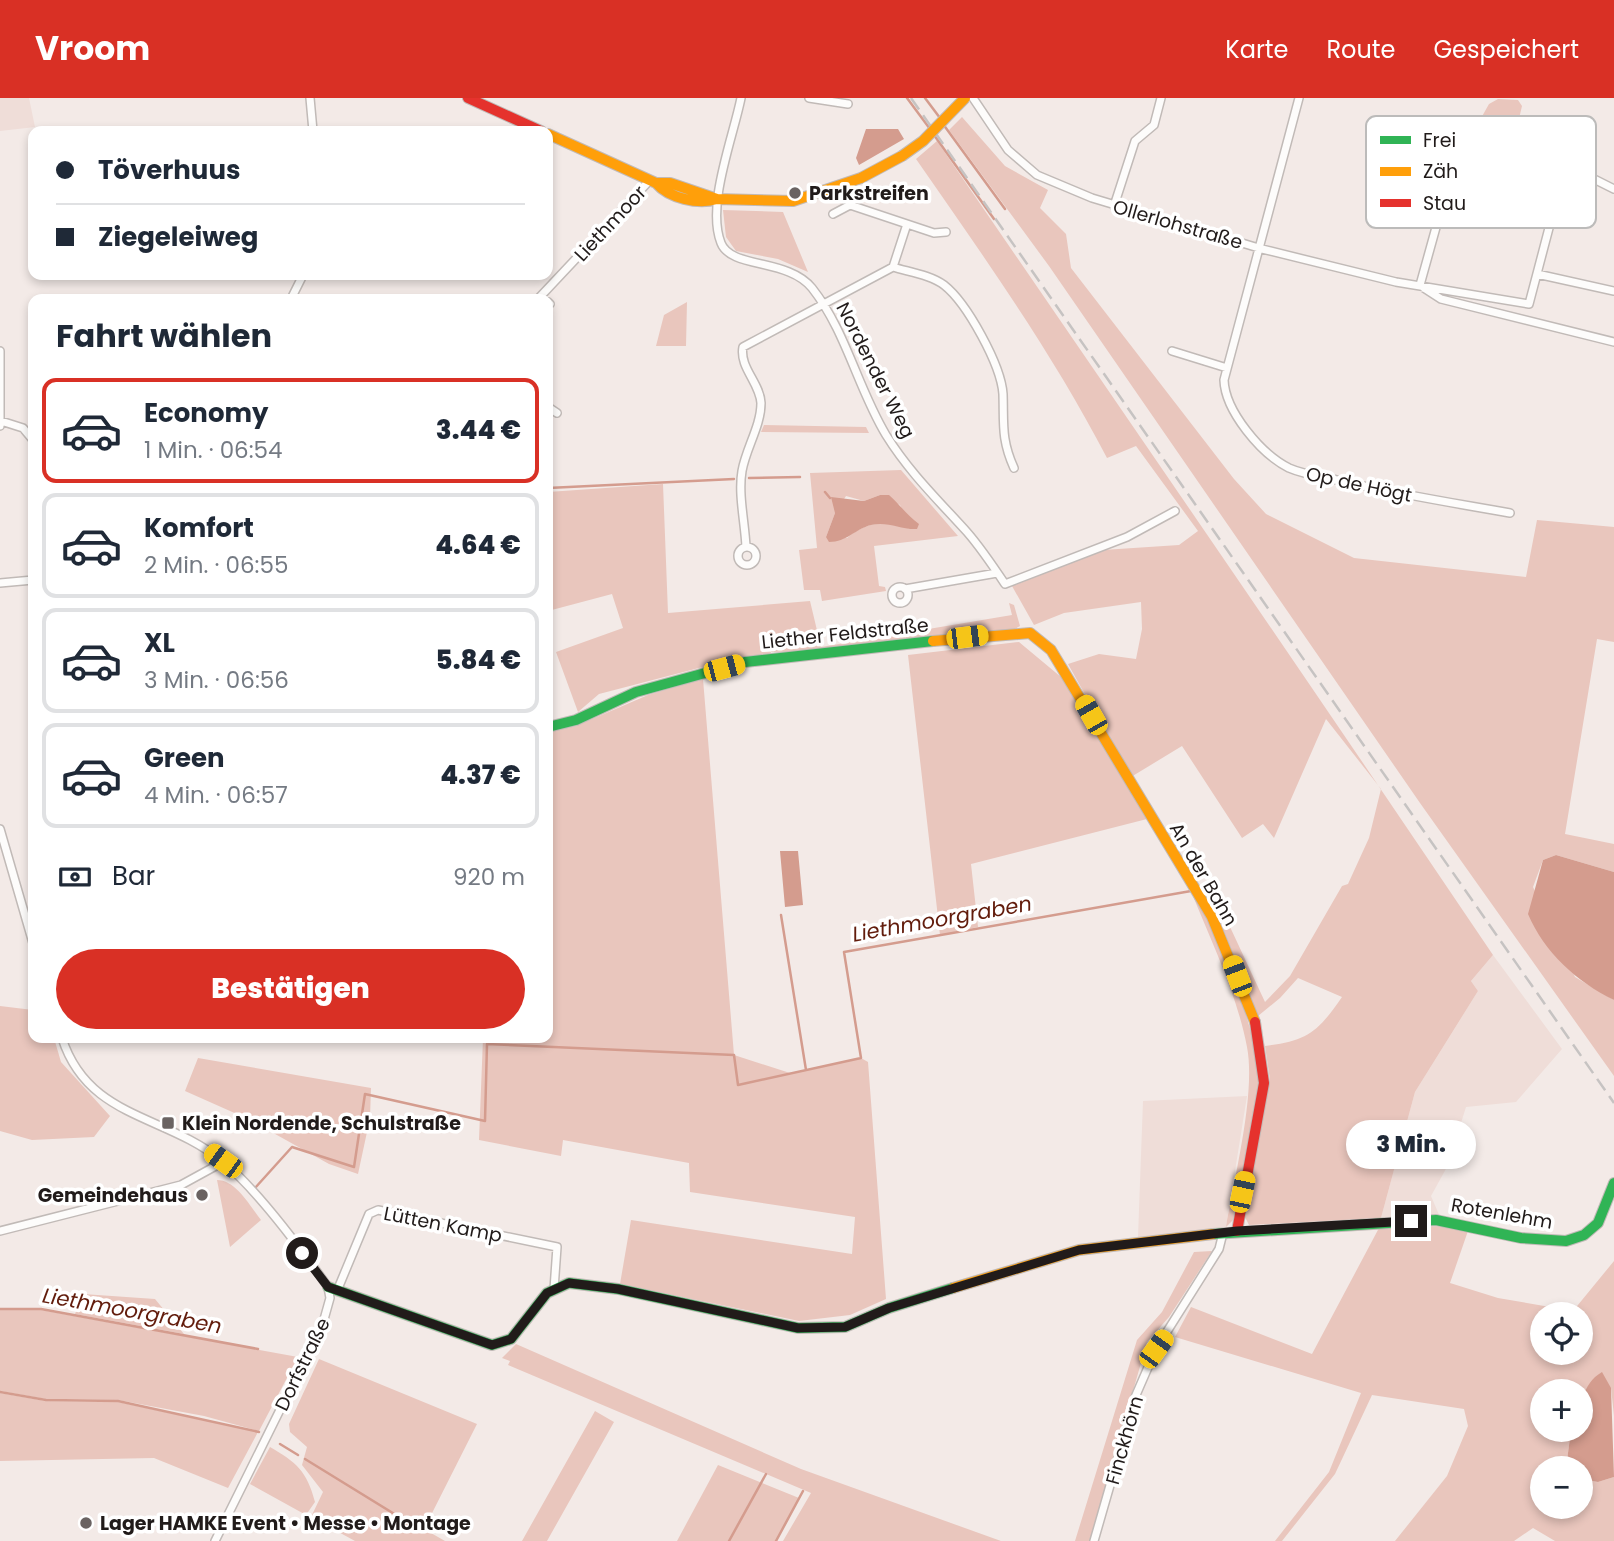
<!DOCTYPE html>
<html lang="de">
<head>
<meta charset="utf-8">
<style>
  :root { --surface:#fff; --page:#f2f2f3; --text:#1f2937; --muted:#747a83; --line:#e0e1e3; --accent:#d93025 }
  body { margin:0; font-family:Poppins,sans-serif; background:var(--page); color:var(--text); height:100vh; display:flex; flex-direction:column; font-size:26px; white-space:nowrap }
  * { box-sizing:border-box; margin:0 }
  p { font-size:23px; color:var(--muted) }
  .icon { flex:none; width:38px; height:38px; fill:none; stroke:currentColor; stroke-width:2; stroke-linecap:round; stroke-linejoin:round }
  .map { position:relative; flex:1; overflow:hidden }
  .side { position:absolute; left:28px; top:196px; width:525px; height:749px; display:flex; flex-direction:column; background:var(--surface); border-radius:14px; box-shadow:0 4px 10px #0003 }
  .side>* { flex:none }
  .guide { position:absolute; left:28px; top:28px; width:525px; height:154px; border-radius:14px; box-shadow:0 4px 10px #0003; display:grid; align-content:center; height:154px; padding:0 28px; background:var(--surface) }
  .fabs { position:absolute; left:1530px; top:1204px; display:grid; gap:14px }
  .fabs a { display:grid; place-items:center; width:63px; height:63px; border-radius:50%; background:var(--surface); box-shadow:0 4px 10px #0003; font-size:35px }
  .end { position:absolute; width:32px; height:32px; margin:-16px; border:9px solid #211b1a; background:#fff; box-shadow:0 0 0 4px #fff }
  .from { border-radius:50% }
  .bubble { position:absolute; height:49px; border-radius:24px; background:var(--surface); box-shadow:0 4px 10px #0003; font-size:23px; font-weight:800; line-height:49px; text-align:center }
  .car { position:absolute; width:21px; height:42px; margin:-21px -10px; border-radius:9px; box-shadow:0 0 5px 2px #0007; background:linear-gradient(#f5c518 24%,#345 0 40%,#f5c518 0 76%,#345 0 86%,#f5c518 0) }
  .guide b { display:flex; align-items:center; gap:24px; height:66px; font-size:26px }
  .guide b+b { border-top:2px solid var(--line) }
  .guide i { width:18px; height:18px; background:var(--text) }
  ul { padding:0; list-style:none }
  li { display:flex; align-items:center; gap:21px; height:105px; margin:0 14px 10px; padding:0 14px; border:4px solid var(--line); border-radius:14px }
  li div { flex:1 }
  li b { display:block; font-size:26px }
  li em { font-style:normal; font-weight:800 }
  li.current { border-color:var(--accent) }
  li>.icon { width:63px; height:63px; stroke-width:1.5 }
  h2 { padding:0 28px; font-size:32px; line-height:84px }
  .pay { display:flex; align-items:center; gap:18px; height:77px; padding:0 28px; font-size:26px }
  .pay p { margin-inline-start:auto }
  .cta { display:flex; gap:14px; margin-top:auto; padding:14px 28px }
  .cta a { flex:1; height:80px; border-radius:42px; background:var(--accent); color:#fff; font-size:28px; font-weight:800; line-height:80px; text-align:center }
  header { display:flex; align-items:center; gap:42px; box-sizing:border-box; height:98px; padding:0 35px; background:var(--accent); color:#fff }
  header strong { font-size:33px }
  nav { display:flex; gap:38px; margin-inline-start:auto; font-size:24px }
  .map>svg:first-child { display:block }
  .built { fill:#efddd8 }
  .green { fill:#e9c6bd; fill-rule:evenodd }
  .water { fill:#d49c8e }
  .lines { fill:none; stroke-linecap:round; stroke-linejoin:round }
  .stream { stroke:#d49c8e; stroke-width:2.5 }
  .street-casing { stroke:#c1bab7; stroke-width:10 }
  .fast-casing { stroke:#c1bab7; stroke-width:12 }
  .slow-casing { stroke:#c1bab7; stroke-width:12 }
  .jam-casing { stroke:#c1bab7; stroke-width:12 }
  .street { stroke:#fdfcfb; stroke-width:7 }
  .fast { stroke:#30b455; stroke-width:10 }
  .slow { stroke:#ff9f0a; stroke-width:10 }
  .jam { stroke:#e5322d; stroke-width:10 }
  .rail { stroke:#c6c3c2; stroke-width:2.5; stroke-dasharray:14 7; stroke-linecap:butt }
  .slow-bridge-casing { stroke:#c1bab7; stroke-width:12; stroke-linecap:butt }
  .slow-bridge { stroke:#ff9f0a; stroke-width:10 }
  .route { stroke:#211b1a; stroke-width:9 }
  .poi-dot { fill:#6a6362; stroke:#fff; stroke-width:2.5 }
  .labels { text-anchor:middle; stroke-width:7; stroke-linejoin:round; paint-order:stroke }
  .poi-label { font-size:19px; font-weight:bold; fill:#211b1a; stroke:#fff; text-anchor:start }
  .street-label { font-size:19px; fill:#211b1a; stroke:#fff }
  .water-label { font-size:21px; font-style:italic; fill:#621c0c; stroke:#fff }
  .key { fill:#fff; stroke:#bcbbba; stroke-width:2 }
  .key-label { font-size:19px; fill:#211b1a }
</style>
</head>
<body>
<header>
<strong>Vroom</strong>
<nav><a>Karte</a><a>Route</a><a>Gespeichert</a></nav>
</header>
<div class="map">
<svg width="1614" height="1443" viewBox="0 0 1614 1443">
  <rect width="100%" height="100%" fill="#f3eae7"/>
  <!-- built -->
  <path class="built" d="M0,0h29l6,29 -35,4z
    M1493,857l69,94 -46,53 -50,5 -19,60 -16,29 9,21 -59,1 34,-126 63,-101 -7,-10z
    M1247,998l-21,131 -88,10 5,-136z"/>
  <!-- green -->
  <path class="green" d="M1498,1l20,1 4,6 -9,38 -42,-8 18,-32z
    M962,19l43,49 43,24 -8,18 26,26 5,34 163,211 32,35 88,44 172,19 11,-57 77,7v115l-17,-3 -32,195 49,10v28l-58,-17 -13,5 -10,27 42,90 39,23v76l-194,-273 -371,-537 -100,-136z
    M937,43c186,271 372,541 556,814l-22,26 7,10 -63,101 -34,126 -132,7 -6,-12 27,-133 -5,-34c42,-5 53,-14 77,-49l-44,-19 -18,20 -22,18 -40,-100 6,-2 41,88 25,-26 52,-90 6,-2 21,-46 12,-49 -55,-70 -52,119 -11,-14 -21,14 -60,-92 -51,31 -63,-113 31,-10 37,5 6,-30 -1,-27 -77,11 -30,12 -22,-39 91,-36 76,-5 19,-14 -62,-85 -29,12c-55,-106 -123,-201 -191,-299z
    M723,112l60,2 25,60 -30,-13 -42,-8 -10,-14z
    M687,204l-1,44h-30l8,-31z
    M764,327l102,2 3,6 -108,-1z
    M901,372l57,66 -84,10 5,40 6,1 1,4 -64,10 -2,-11h-16l-5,-40 18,-2 -7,-75zM880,397l20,10 4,9 10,7 -4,8c-23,-10 -45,-7 -63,9l-21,-1 9,-24 11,-17 18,5z
    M663,386l5,129 142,-12 11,46 191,-32 -3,-12 5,2 6,21 -7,4 -87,6 -106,15 -49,1 -1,5 -52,6 -119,31 -21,18 -22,-60 67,-24 -11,-34 -64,17v-119z
    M1019,544l42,35 86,142 -176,45 7,63 -38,8 -32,-280z
    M703,581l31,376 56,18 71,-15 7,4 18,237 -36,16 -51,6 -179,-37 11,-64 221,34 3,-37 -165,-25 -1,-29 -126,-23 -2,16 -82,-16 4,-102h65v-306l28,-6 72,-31z
    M1191,793l38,62 26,94 4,33 -26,140 -7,7c8,-49 30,-133 21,-180 -10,-53 -36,-106 -56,-156z
    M0,908l33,4v28h21l7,24 49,54 -16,21 -62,3 -32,-9z
    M198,960l173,30 -1,30 -12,56 -29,-10 -81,-45 -63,-28z
    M217,1082c19,0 33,26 44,40l-31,27z
    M1443,1128l26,2 -19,55 48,15 75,13 41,-50v155l-3,-28 -23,-1 -8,16v-12h-38v39h29l-5,38h-24v39h38v-28l18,3 16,-5v64h-59l-22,-13 -19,13h-119l52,-65 21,-50 -4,-17 -92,-14 -37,79 -53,67h-7l54,-69 32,-79 -186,-56 16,-30 121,47 67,-126zM1542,1216h38v39h-38z
    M1212,1153l-43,66 -22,25 -57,199h-15l62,-201 25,-28 32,-60z
    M83,1196l72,5 29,35 -109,-20z
    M0,1212h41l257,47 -39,74 -55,-15 -86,-16 -72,-1 -46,-8z
    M516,1246l285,125 200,72h-218l28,-48 -303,-128 2,-4 -8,-3z
    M319,1261l158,65 -53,105 21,12h-90l-44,-24 12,-25 -21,-27 5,-18 -17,-15 -1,-8z
    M0,1295l46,8 72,1 140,30 -30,56 -74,-30 -154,3z
    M595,1313l19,11 -67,119h-25z
    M270,1349c26,15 37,24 45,55l-9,13 -56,-31z
    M718,1367l81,33 -23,43h-99z"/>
  <!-- water -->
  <path class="water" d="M866,31h32l6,10 -45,26 -3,-7z
    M880,397h9c11,10 17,19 30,29l-2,5c-16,1 -29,-8 -46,-4 -16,4 -24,17 -42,17l-3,-5 9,-24 -4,-16 33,4z
    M780,753h18l5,54 -18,2z
    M1556,757l58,17v128c-37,-18 -70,-48 -86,-86l15,-54z
    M1602,1274l9,16 3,89 -16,5 -18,-3v-11h-14l5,-38h9c0,-21 1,-46 22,-58z"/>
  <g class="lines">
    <!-- stream -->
    <path class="stream" d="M907,0l23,31
      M925,0l15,20
      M943,26l62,85
      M934,37l60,84
      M749,380l51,-1
      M548,390l186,-9
      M825,394l5,6
      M781,817l25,155
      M255,1090l37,-41 62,20 11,-73 120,27 2,-77 247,11 4,30 123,-27 -17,-106 347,-61
      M0,1211h41l217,40
      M0,1294l46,8 72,1 141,31
      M280,1346l18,11
      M305,1361l117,72
      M729,1443l37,-67
      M776,1443l27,-50"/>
    <defs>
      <path id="street" d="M310,0l3,33
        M741,0c-8,40 -35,107 -20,145 10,26 67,15 91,45 34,43 46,101 74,147 23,37 52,65 81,97 14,16 26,34 38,52l122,-47 48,-26
        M809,0l39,6
        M973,0l35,52 29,25 55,23 170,51 134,33 133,22 20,-76 27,-58 38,19
        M1299,0l-75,282c1,31 37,74 65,88 16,7 35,9 52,13 56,13 113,22 169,32
        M1376,80l69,17 -25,90
        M1114,108l21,-65 19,-16 7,-27
        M833,116l17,-9 57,19 -14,43
        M907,126l27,9 12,-1
        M1537,176l77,17
        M454,177h1
        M1424,190l17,11 173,43
        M291,201l12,-24
        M538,201l112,-119
        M548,204l2,2
        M0,253v75
        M1172,253l55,17
        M548,309l9,6
        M1,323l22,7 10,12
        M738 458a9 9 0 1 1 18 0a9 9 0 1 1-18 0Z
        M746,449c-1,-24 -8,-53 -4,-76 4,-23 19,-45 19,-68 -1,-20 -22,-36 -18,-56l150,-80c16,5 38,8 51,18 23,18 57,80 59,109 1,30 -2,45 11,74
        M0,485l33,-3
        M892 497a8 8 0 1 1 16 0a8 8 0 1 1-16 0Z
        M905,491l92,-16
        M0,731l33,114
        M62,940c26,81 103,76 160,123 36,29 79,88 106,126l2,11 -7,25 -108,218
        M0,1133l181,-46 42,-23
        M337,1193l32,-77 9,-4 179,37 -3,42
        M1094,1443l42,-146 20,-46 63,-100 4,-16"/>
      <path id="fast" d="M548,629l28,-7 60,-28 109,-30 188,-21
        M1213,1136l223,-14 85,18 45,3 18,-6 14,-12 16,-40
        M328,1189l164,58 19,-6 36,-46 22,-10 49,6 180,39 47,-1 44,-19 64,-20"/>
      <path id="slow" d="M548,36l108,49h14l47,16
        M656,85c13,15 42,22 61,16l76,2 68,-23 41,-22
        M933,543l97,-8 21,17 161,267 43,105
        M953,1190l126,-38 134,-16"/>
      <path id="jam" d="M468,0l73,33
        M1237,1133l27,-148 -9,-61"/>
    </defs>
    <!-- street casing -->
    <use href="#street" class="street-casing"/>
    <!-- fast casing -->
    <use href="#fast" class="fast-casing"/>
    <!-- slow casing -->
    <use href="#slow" class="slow-casing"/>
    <!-- jam casing -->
    <use href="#jam" class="jam-casing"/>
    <!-- street -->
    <use href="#street" class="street"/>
    <!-- fast -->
    <use href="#fast" class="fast"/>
    <!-- slow -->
    <use href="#slow" class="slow"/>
    <!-- jam -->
    <use href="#jam" class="jam"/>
    <!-- rail -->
    <path class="rail" d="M911,0l703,1005"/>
    <defs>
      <path id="slow-bridge" d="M902,58l21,-15 42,-43"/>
    </defs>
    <!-- slow-bridge casing -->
    <use href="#slow-bridge" class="slow-bridge-casing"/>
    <!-- slow-bridge -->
    <use href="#slow-bridge" class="slow-bridge"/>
  </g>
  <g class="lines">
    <!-- route -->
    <path class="route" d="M302,1155l26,34 164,58 19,-6 36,-46 22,-10 49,6 180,39 47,-1 44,-19 190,-58 158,-19 174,-10"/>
  </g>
  <!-- markers -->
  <g class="poi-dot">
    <circle cx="795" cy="95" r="7"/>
    <rect x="161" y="1018" width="14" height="14" rx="3.5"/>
    <circle cx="202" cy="1097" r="7"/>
    <circle cx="86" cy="1425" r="7"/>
  </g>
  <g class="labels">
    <!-- poi labels -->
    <g class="poi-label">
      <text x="809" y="102">Parkstreifen</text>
      <text x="182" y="1032">Klein Nordende, Schulstraße</text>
      <text x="188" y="1104" text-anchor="end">Gemeindehaus</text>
      <text x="100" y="1432">Lager HAMKE Event • Messe • Montage</text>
    </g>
    <!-- street labels -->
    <g class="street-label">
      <text transform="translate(610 125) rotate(-47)" y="7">Liethmoor</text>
      <text transform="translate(1178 126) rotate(16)" y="7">Ollerlohstraße</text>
      <text transform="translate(876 272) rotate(63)" y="7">Nordender Weg</text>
      <text transform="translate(1359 386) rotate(12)" y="7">Op de Högt</text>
      <text transform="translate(845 535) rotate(-6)" y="7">Liether Feldstraße</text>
      <text transform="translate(1204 776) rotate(60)" y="7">An der Bahn</text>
      <text transform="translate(1502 1115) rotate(10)" y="7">Rotenlehm</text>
      <text transform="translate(443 1126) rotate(11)" y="7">Lütten Kamp</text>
      <text transform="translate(302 1266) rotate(-64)" y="7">Dorfstraße</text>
      <text transform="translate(1124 1342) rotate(-74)" y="7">Finckhörn</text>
    </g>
    <!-- water labels -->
    <g class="water-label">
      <text transform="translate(942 821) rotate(-10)" y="7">Liethmoorgraben</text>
      <text transform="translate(132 1213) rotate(10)" y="7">Liethmoorgraben</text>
    </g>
  </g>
  <!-- legend -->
  <rect x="1366" y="18" width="230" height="112" rx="10" class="key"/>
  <rect x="1380" y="38" width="31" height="8" fill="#30b455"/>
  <rect x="1380" y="69" width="31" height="9" fill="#ff9f0a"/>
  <rect x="1380" y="101" width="31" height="8" fill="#e5322d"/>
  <g class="key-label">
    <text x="1423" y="49">Frei</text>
    <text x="1423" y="80">Zäh</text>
    <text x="1423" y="112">Stau</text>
  </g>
</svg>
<div class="fabs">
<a><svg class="icon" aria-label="locate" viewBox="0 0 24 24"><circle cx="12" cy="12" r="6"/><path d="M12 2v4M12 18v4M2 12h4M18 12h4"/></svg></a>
<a>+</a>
<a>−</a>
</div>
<i class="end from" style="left:302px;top:1155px"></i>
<i class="end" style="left:1411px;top:1123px"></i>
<div class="bubble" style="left:1346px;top:1022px;width:130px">3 Min.</div>
<i class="car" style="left:967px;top:539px;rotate:83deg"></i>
<i class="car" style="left:724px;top:570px;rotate:75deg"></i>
<i class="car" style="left:1091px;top:617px;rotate:330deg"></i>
<i class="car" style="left:1237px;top:878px;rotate:339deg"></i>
<i class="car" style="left:223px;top:1063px;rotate:306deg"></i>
<i class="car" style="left:1242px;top:1094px;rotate:12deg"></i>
<i class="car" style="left:1156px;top:1251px;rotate:36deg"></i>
<div class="guide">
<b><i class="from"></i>Töverhuus</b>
<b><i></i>Ziegeleiweg</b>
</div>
<section class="side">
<h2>Fahrt wählen</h2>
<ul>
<li class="current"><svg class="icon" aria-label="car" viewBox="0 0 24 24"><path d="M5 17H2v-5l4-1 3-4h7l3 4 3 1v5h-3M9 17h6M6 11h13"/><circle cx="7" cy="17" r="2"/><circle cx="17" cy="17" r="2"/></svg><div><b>Economy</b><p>1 Min. · 06:54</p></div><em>3.44 €</em></li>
<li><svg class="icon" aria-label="car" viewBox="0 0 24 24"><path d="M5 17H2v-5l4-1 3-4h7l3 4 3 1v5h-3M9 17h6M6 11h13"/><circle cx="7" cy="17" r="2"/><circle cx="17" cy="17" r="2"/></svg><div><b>Komfort</b><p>2 Min. · 06:55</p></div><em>4.64 €</em></li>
<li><svg class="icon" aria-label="car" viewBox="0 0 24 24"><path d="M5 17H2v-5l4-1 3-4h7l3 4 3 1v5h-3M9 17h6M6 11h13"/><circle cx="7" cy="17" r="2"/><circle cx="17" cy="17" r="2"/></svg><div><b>XL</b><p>3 Min. · 06:56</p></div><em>5.84 €</em></li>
<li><svg class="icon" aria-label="car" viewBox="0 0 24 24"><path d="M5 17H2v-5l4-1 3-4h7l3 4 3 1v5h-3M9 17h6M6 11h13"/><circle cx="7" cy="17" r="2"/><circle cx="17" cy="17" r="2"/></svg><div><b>Green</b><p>4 Min. · 06:57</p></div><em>4.37 €</em></li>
</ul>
<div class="pay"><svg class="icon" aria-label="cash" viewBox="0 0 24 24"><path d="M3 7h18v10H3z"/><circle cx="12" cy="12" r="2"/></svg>Bar<p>920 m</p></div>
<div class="cta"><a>Bestätigen</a></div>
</section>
</div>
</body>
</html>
